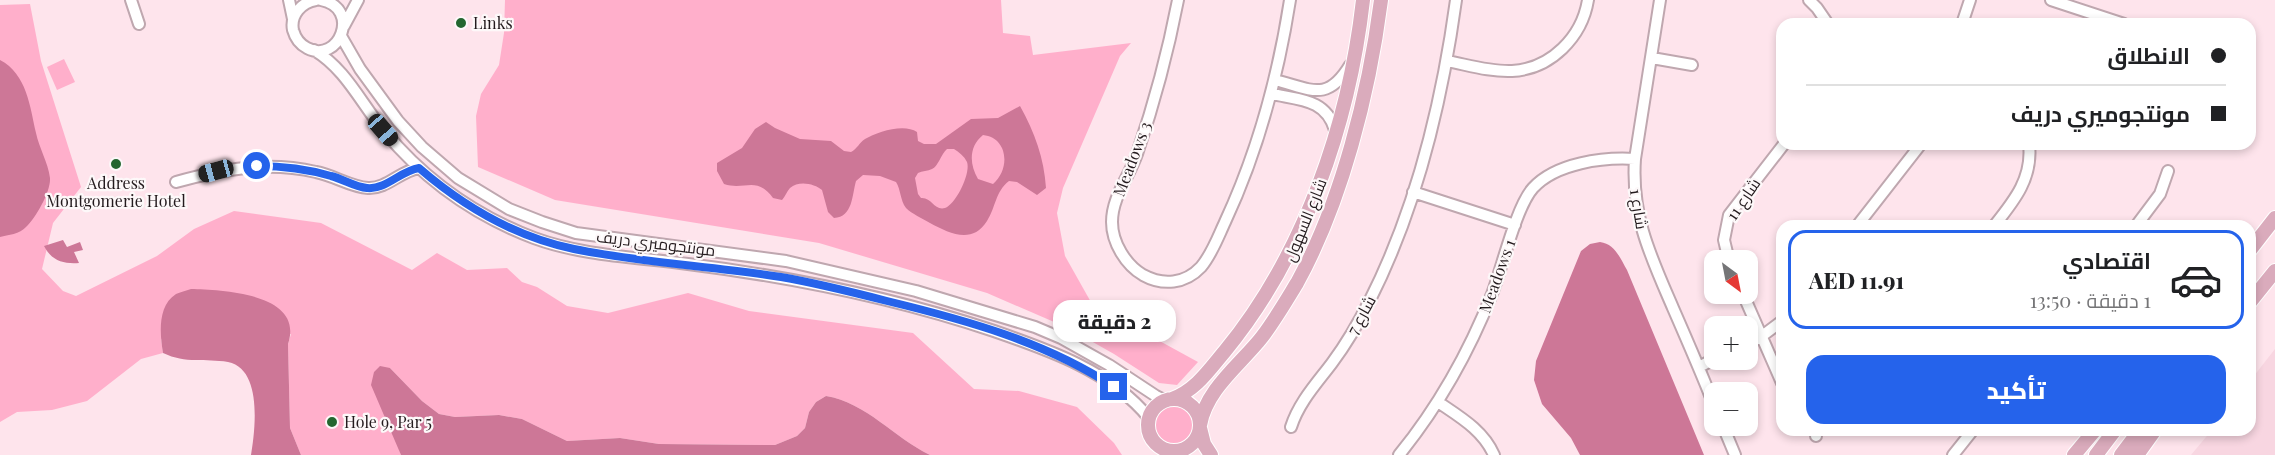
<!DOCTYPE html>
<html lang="ar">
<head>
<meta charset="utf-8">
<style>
  :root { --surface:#fff; --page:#f6f6f6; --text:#202124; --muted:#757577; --line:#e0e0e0; --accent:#2563eb }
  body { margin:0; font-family:"Playfair Display",Cairo,serif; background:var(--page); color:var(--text); direction:rtl; height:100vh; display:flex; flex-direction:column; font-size:22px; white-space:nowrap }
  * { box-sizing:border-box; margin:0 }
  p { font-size:20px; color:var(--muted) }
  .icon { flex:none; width:33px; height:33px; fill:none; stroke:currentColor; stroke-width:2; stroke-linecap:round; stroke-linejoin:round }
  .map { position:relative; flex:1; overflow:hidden; direction:ltr }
  .panel { position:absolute; left:1776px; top:220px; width:480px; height:216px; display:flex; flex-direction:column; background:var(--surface); border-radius:18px; box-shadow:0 3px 9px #0003; direction:rtl }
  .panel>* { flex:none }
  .hud { position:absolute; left:1776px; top:18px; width:480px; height:132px; border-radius:18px; box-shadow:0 3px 9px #0003; direction:rtl; display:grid; align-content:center; height:132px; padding:0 30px; background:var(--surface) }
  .needle { width:39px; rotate:148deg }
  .controls { position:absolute; left:1704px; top:250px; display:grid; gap:12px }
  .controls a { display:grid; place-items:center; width:54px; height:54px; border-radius:12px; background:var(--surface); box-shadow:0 3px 9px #0003; font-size:30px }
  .end { position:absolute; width:27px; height:27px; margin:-14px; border:8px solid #2563eb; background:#fff; box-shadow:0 0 0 3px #fff }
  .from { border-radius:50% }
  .bubble { position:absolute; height:42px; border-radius:18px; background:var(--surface); box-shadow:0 3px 9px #0003; font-size:20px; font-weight:800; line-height:42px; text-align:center; direction:rtl }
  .car { position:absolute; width:18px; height:36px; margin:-18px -9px; border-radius:8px; box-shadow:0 0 4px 2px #0007; background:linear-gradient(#222 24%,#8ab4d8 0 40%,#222 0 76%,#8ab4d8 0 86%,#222 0) }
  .hud b { display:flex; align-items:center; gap:21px; height:57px; font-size:22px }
  .hud b+b { border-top:2px solid var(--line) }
  .hud i { width:15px; height:15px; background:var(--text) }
  ul { padding:10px 0 0; list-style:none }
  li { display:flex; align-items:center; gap:18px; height:99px; margin:0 12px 9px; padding:0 18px; border:3px solid transparent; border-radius:18px }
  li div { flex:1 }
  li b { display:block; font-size:22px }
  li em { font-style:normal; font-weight:800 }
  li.selected { border-color:var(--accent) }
  li>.icon { width:54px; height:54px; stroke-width:1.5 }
  .primary-button { display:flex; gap:12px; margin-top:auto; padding:12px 30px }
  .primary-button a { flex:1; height:69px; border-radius:18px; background:var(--accent); color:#fff; font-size:24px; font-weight:800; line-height:69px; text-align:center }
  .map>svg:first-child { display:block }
  .built { fill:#f8d6e1 }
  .green { fill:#ffafcb }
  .water { fill:#cd7797; fill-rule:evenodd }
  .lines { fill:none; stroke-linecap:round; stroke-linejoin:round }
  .minor-casing { stroke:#bfa7af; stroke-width:14 }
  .major-casing { stroke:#fff; stroke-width:16 }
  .minor { stroke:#fff; stroke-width:10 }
  .major { stroke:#daabbc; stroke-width:14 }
  .route { stroke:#2563eb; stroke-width:8 }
  .poi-dot { fill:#246630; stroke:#fdf8f9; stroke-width:2 }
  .labels { text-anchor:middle; stroke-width:4.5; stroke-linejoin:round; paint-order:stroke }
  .poi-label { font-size:16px; fill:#231a1d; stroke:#fdf8f9; text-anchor:start }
  .street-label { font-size:16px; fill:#231a1d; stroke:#fdf8f9 }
</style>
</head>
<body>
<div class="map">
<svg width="2275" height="455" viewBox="0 0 2275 455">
  <rect width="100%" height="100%" fill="#fee4ec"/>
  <!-- built -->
  <path class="built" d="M2275,349v106h-84l20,-24 39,-1v-49z"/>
  <!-- green -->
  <path class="green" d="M505,0h496l2,33 27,3 3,19 98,-12 -11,13 -57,132 -6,25 8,43 27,48 106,58 -21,23 -18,-2 -45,-29 -46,-26 -81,-35 -168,-50 -264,-43 -77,-33 -2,-51 5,-22 18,-29 5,-32z
    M30,4l11,57 40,126 -28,36 -11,46 21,22 13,5 81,-40 37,-27 40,-18 87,12 91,47 25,-17 30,17 40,-2 15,14 15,5 30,19 41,7 80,-20 61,18 164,22 61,56 45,2 58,16 37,36 8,12h-192c-37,-18 -63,-52 -104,-59l-10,6 -7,10 -4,16 -8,8 -22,9 -116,-1 -39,-6 -53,3 -45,-22 -23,-4 -44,2 -16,-3 -17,-13 -32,-33 6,72 5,15h-100l-11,-27 -2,-84 3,-10 -130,5 2,14 -22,6 -54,42 -35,9 -35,2 -17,10v-417z
    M64,59l11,23 -18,8 -10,-23z
    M1153 425a21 21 0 1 1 42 0a21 21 0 1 1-42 0Z"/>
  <!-- water -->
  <path class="water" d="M0,60c27,14 30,47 36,73 3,15 12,29 14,45 1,13 -14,40 -24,49 -6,7 -18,8 -26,10z
    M1020,106c15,27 24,52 26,82l-9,7 -20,-13 -8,-1c-14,11 -13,26 -22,40 -15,24 -38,12 -57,2 -8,-5 -18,-9 -24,-15 -6,-8 -5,-18 -10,-26l-16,-6 -17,-1 -7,6c-4,14 -3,36 -22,37l-6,-6 -6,-22c-7,-6 -23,-10 -32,-2 -3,3 -5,9 -8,12l-9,-2c-17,-23 -28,-7 -49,-14l-7,-13v-8l25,-15 13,-19 11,-7 9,6 25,11 31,2 13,10 7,1c6,-3 8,-9 14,-13 12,-7 39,-16 52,-7l1,9 6,3h12l35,-25 27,-1zM983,135c26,3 27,35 10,49l-15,-5c-9,-15 -9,-33 5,-44zM947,149h7c5,3 10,7 13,13 4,11 -11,42 -22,46 -11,3 -13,-11 -24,-10l-3,-4 -3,-16 3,-5c4,-2 10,-2 14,-4 6,-2 9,-15 15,-20z
    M63,240l4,7 13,-5 3,8 -9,2 5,11c-16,1 -27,-2 -35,-17z
    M1600,242c15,2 20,16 27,28l77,185h-124l-9,-17 -29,-34 -8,-24 2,-19 45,-110 9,-7z
    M191,289c31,1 114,4 97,55l2,84 11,27h-50c4,-24 12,-86 -23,-93 -23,-4 -42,2 -65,-9 -3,-18 -6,-47 13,-59 4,-2 10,-3 15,-5z
    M380,366l10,2 32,33 17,13 16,3 44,-2 23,4 45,22 53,-3 39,6 116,1 22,-9 8,-8 4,-16 7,-10 10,-6c41,7 67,41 104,59h-529l-30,-70 3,-13z"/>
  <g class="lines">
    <defs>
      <path id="minor" d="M131,0l8,24
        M289,0l4,19
        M316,0c-14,2 -26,15 -23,30 2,7 6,14 14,18 32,17 55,-40 14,-48
        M1178,0c-10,52 -24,104 -41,154 -8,23 -25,43 -25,68 0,21 14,43 31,53 20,11 42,9 58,-8 11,-13 17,-30 24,-45 33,-71 53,-145 65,-222
        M1660,0l-25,159c-4,57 16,98 38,149 14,32 28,64 41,97
        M1809,0l8,8 11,16
        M2051,0l73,24
        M1962,24l8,-24
        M344,26l14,-26
        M341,36l19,33 38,52 24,26 36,31 51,31 33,13 34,11 210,28 130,30 119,36 26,11 48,27 47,31 10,5
        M314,50c33,20 47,54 71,82 40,48 91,84 149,106 49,18 103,19 154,26 104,13 207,34 306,67 55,19 118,41 155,87
        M1652,58l40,7
        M1447,61c21,4 43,11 65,10 39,-2 70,-34 76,-71
        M1275,80c36,9 52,23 75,-15
        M1272,94c28,6 54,5 63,36
        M176,182c47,-13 91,-21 140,-10 17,3 35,15 52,16 19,1 32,-17 51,-20
        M1413,192l102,33
        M1857,226l64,-82
        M1994,226c20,-25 39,-48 35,-82
        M2136,226l24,-32 8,-23
        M1729,261l-5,-21 5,-25 55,-71
        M1743,294l39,89
        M1748,343l14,-7 20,-15
        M1699,367l15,-8
        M1438,402c22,15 45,28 56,53
        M1723,426l12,29
        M1291,427c8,-25 26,-44 41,-64 15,-20 27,-41 38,-63 47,-93 72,-198 86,-300
        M1816,436v-6
        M1399,455c39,-48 70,-103 93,-161 10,-26 24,-87 41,-106 23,-25 70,-31 102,-29
        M1953,455l20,-25"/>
      <path id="major" d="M2250,250l25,-32
        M2250,302l25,-31
        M1172,399c24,-9 37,-29 53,-48 79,-96 124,-227 138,-351
        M1148 425a26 26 0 1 1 52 0a26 26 0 1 1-52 0Z
        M1200,425c6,-36 41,-61 62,-88 13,-17 24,-36 35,-54 45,-82 72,-190 84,-283
        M1200,428l4,16 7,11
        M2074,455l21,-25
        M2096,455l19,-25
        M2121,455l19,-25
        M2137,455l18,-25"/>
    </defs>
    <!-- minor casing -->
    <use href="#minor" class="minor-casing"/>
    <!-- major casing -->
    <use href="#major" class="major-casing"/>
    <!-- minor -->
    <use href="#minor" class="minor"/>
    <!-- major -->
    <use href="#major" class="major"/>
  </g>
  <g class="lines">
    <!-- route -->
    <path class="route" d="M257,166c26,0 50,3 74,10 12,3 24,11 36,12 19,2 33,-17 52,-20 44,38 97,69 155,81 68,14 138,17 207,28 35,6 71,15 106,24 79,19 159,41 227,86"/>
  </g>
  <!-- markers -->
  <g class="poi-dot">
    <circle cx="461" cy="23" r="6"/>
    <circle cx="116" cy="164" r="6"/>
    <circle cx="332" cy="422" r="6"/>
  </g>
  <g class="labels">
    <!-- poi labels -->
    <g class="poi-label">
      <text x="473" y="29">Links</text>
      <text x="116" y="189" text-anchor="middle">Address<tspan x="116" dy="18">Montgomerie Hotel</tspan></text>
      <text x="344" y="428">Hole 9, Par 5</text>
    </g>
    <!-- street labels -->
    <g class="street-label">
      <text transform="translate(1132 159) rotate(-69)" y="6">Meadows 3</text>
      <text transform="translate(1743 199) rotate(-56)" y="6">شارع 11</text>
      <text transform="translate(1639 209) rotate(81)" y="6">شارع 1</text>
      <text transform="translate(1305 220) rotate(-68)" y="6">شارع السهول</text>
      <text transform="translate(656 243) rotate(7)" y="6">مونتجوميري دريف</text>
      <text transform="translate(1497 276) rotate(-70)" y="6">Meadows 1</text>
      <text transform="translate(1361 315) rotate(-61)" y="6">شارع 7</text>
    </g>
  </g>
</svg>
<div class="controls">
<a><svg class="needle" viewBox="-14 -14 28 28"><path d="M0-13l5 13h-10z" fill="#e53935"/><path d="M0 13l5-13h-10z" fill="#757577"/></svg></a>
<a>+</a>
<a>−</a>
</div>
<i class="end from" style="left:257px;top:166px"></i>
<i class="end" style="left:1114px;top:387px"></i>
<div class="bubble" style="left:1053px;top:300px;width:123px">2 دقيقة</div>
<i class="car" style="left:383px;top:130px;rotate:139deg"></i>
<i class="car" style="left:216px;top:171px;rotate:255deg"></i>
<div class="hud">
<b><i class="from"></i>الانطلاق</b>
<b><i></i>مونتجوميري دريف</b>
</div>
<section class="panel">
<ul>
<li class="selected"><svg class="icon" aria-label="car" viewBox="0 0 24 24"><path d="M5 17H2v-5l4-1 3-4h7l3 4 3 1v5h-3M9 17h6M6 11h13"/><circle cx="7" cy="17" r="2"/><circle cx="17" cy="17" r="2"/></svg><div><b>اقتصادي</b><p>1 دقيقة · 13:50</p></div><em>AED 11.91</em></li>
</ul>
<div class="primary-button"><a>تأكيد</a></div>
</section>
</div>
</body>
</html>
